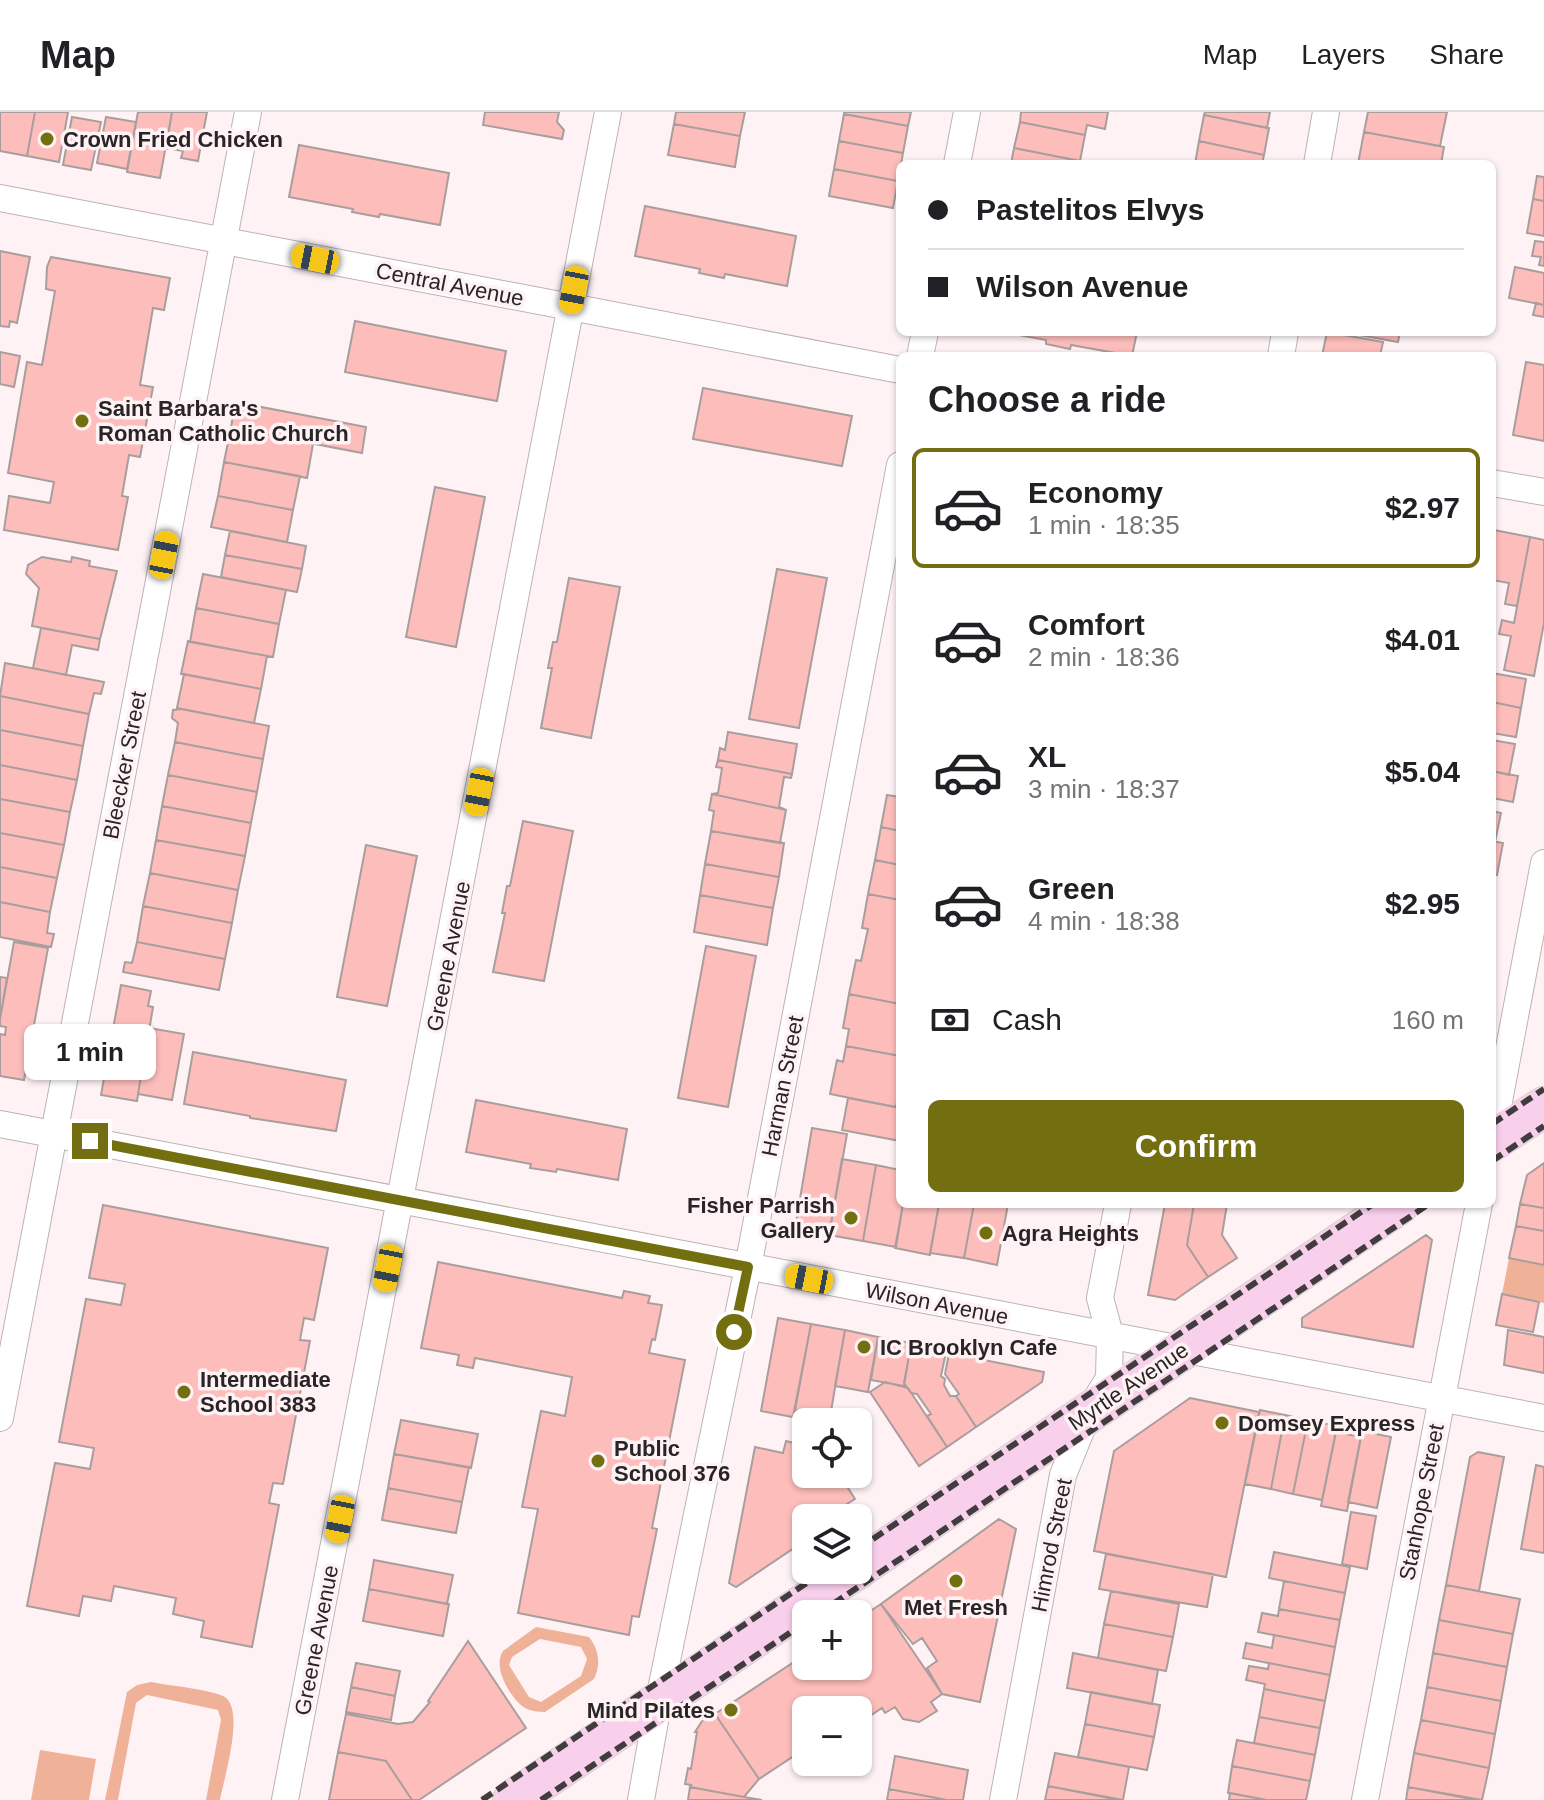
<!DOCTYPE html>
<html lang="en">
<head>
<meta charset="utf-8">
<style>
  :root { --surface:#fff; --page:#f6f6f6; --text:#202124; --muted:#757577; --line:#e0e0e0; --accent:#736f10 }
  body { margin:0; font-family:Helvetica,sans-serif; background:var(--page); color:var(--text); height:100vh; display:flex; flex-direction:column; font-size:30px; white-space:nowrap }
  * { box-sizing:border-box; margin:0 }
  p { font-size:26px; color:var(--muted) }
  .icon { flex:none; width:44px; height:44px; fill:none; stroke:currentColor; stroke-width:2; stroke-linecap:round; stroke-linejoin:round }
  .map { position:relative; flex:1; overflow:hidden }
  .panel { position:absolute; left:896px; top:240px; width:600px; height:856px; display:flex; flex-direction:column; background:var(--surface); border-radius:12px; box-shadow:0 2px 6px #0004 }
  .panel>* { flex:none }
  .banner { position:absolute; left:896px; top:48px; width:600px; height:176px; border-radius:12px; box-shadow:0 2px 6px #0004; display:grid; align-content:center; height:176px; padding:0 32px; background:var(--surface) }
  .buttons { position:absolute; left:792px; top:1296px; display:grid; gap:16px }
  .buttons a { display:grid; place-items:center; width:80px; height:80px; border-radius:12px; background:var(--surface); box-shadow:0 2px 6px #0004; font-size:40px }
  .end { position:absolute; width:36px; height:36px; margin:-18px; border:10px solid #736f10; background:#fff; box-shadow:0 0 0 4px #fff }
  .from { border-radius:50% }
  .bubble { position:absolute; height:56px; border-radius:12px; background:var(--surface); box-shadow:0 2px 6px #0004; font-size:26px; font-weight:600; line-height:56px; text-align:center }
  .car { position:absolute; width:24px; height:48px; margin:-24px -12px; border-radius:10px; box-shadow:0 0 6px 2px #0007; background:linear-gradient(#f5c518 24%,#345 0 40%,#f5c518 0 76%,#345 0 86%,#f5c518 0) }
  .banner b { display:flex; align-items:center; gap:28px; height:76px; font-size:30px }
  .banner b+b { border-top:2px solid var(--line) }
  .banner i { width:20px; height:20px; background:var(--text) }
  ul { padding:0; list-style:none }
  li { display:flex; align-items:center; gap:24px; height:120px; margin:0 16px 12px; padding:0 16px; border:4px solid transparent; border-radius:12px }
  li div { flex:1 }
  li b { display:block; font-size:30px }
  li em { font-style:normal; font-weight:600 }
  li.selected { border-color:var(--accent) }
  li>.icon { width:72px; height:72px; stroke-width:1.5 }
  h2 { padding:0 32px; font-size:36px; line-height:96px }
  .pay { display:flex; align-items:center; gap:20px; height:88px; padding:0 32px; font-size:30px }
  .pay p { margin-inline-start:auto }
  .cta { display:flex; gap:16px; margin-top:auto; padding:16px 32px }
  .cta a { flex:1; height:92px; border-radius:12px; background:var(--accent); color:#fff; font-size:32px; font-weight:600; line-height:92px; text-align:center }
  header { display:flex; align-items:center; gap:48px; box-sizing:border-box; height:112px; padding:0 40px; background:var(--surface); border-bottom:2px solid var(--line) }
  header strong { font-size:38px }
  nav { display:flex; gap:44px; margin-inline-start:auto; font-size:28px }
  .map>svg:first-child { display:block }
  .green { fill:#efb299; fill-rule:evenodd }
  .building { fill:#fdbebb; stroke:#a99e9d; stroke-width:2 }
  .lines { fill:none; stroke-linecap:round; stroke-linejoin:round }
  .minor-casing { stroke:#bdb2b5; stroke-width:28 }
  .primary-casing { stroke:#d4d3d4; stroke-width:42 }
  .minor { stroke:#fff; stroke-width:26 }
  .primary { stroke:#f9d0ec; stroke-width:40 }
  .rail { stroke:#413d3e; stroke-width:6; stroke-dasharray:12 6; stroke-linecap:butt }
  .route { stroke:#736f10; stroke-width:10 }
  .poi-dot { fill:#736f10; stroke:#fef2f5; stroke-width:3 }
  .labels { text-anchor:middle; stroke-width:7; stroke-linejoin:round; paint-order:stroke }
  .poi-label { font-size:22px; font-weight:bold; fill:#292526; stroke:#fef2f5; text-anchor:start }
  .street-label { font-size:22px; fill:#292526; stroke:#fef2f5 }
</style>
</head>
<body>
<header>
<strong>Map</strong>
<nav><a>Map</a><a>Layers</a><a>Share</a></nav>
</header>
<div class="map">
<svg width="1544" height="1688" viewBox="0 0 1544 1688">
  <rect width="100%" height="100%" fill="#fef2f5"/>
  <!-- green -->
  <path class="green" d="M1509,1146l35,7v38l-42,-9z
    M536,1515l53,10c10,12 12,28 5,42l-49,33c-7,0 -14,-1 -20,-4 -15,-10 -33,-41 -22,-57zM540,1527l41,8 6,12 -6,17 -40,26 -12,-5 -20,-32 3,-8z
    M151,1570c15,3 63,8 74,15 20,14 -1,81 -5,103h-14l15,-80 -3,-10 -71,-15 -11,8 -18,97h-13l22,-108 10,-7z
    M40,1638l56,9 -7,41h-58z"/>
  <!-- building -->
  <path class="building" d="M0,0h35l-8,44 -27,-5z
    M35,0h33l-9,50 -32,-6z
    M138,0h34l-12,66 -33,-6z
    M172,0h35l-9,49 -17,-3 2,-7 -17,-3z
    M485,0h74l-2,10 7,8 -2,9 -79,-14z
    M676,0h69l-5,24 -66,-12z
    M844,0h67l-3,14 -64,-12z
    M1021,0h87l-3,17 -18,-4 -2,10 -65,-13z
    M1205,0h65l-3,16 -63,-13z
    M1368,0h79l-7,34 -76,-14z
    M844,2l64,12 -5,27 -64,-12z
    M1204,3l65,13 -5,27 -65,-14z
    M72,5l29,5 -10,48 -28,-5z
    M106,5l30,5 -9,47 -30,-6z
    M1020,10l65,13 -5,26 -66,-13z
    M674,12l66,12 -5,31 -67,-12z
    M1364,20l80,15 -3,17h-83z
    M839,29l64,12 -5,28 -64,-12z
    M1199,29l65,14 -2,9h-67z
    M299,33l150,28 -9,52 -60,-11 -1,3 -27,-5 1,-3 -64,-12z
    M1014,36l66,13v3h-69z
    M834,57l64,12 -5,27 -64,-12z
    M1537,64l7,1v24l-11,-2z
    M1533,87l11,2v35l-17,-3z
    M645,94l151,30 -9,50 -62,-12 -1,4 -25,-5 1,-4 -65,-13z
    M1535,129l9,1v24l-5,-1 2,-8 -9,-1z
    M0,139l30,6 -13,66 -7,-2 -1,6 -9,-1z
    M51,145l119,21 -6,32 -11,-2 -13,77 13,2 -13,70 -11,-2 -7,41 6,1 -10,53 -114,-20 5,-34 41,7 4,-21 -46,-9 19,-111 15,3 13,-74 -9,-2 1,-22z
    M1515,155l29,6v32l-35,-7z
    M1536,191l8,2v12l-11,-2z
    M355,209l151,30 -9,50 -152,-29z
    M1003,220h134l-5,24 -61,-11 -1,4 -24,-5v-4z
    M1327,220l56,10 -3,14h-58z
    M1343,220h57l-2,10z
    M0,240l20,4 -6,31 -14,-3z
    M1526,250l18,3v76l-31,-6z
    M703,276l149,28 -10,50 -149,-27z
    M235,290l131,25 -4,26 -131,-25z
    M231,316l82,16 -6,34 -83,-16z
    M224,350l76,14 -7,34 -75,-14z
    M435,375l50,10 -29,150 -50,-10z
    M218,384l75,14 -6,32 -76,-15z
    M1494,418l36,7 -13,69 -12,-2 4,-21 -17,-3z
    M230,419l76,15 -4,23 -77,-14z
    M1530,425l14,3v83l-10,53 -30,-6 7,-34 -12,-2 3,-14 12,3z
    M225,443l77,14 -5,23 -76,-15z
    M42,445l29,5 1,-5 18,4 -1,5 28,5 -17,68 -68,-13 7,-38 -13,-14 2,-9z
    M777,457l50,9 -28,150 -50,-9z
    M203,462l83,16 -7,34 -83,-16z
    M569,466l51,9 -29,151 -50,-10 11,-60h-4l5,-26h4z
    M196,496l83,16 -6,33 -83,-15z
    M41,516l59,11 -2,11 -26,-5 -6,30 -33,-7z
    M188,529l79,15 -6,33 -80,-15z
    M5,551l99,19 -3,12 -7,-1 -5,21 -89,-18z
    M1492,561l34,6 -5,29 -29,-6z
    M184,562l77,15 -7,34 -77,-15z
    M0,584l89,18 -6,32 -83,-16z
    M1492,590l29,6 -5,29 -24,-4z
    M181,597l88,17 -6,33 -88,-17 3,-19 -6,-5 1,-8z
    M0,618l83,16 -6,34 -77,-15z
    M728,620l69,12 -5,30 -74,-14 2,-12 5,2z
    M1492,628l23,4 -6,31 -17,-4z
    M175,630l88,17 -6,33 -89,-17z
    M718,648l74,14 -1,4 -7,-1 -5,30 7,3 -74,-16 6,-1 2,-12 2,-13 -6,-1z
    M0,653l77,15 -7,32 -70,-13z
    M1492,659l26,5 -5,26 -21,-4z
    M168,663l89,17 -6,31 -89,-17z
    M712,682l74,16 -6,33 -69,-12 3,-20 -5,-1z
    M887,683l13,2v34l-19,-4z
    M0,687l70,13 -6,33 -64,-12z
    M162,694l89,17 -6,33 -89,-16z
    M1492,699l9,2 -6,29 -3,-1z
    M523,709l50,10 -29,150 -51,-9 12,-59h-3l5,-27h3z
    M881,715l19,4v34l-25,-5z
    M711,719l73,12 -5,34 -74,-13z
    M0,721l64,12 -7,33 -57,-11z
    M156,728l89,16 -7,34 -88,-17z
    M1492,729l11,2 -6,32 -5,-1z
    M366,733l51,11 -30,150 -50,-9z
    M875,748l25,5v35l-32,-6z
    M705,752l74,13 -6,31 -73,-13z
    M0,755l57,11 -7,34 -50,-10z
    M150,761l88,17 -6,33 -89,-17z
    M868,782l32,6v104l-51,-10 7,-34 5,1 7,-32 -6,-1z
    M700,783l73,13 -6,37 -73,-13z
    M0,790l50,10 -3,21 7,1 -3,13 -51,-10z
    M143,794l89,17 -7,36 -88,-17z
    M14,830l34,6 -24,132 -24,-4v-42l5,1 1,-8 -6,-1v-7z
    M137,830l88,17 -6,31 -96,-18 2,-10 7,1z
    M706,834l50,10 -28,151 -50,-9z
    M0,865l7,1 -7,41z
    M121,873l30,6 -3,15 5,1 -5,30 -11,-2 -3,20 10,2 -7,44 -36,-6z
    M849,882l51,10v52l-54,-10 3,-17 -6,-1z
    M149,916l35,6 -12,66 -34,-6z
    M846,934l54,10v31l-4,20 -66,-13 7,-34 6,2z
    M193,940l153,28 -10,51 -86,-13v-2l-66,-12z
    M848,986l52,10v33l-58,-11z
    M476,988l151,29 -9,51 -61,-11 -1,3 -26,-4 1,-4 -65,-12z
    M812,1016l35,6 -18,101 -34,-7z
    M842,1047l34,6 -13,76 -34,-6z
    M1544,1051v45l-24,-4 7,-29z
    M876,1053l24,5v34h3l-7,43 -33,-6z
    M903,1092h36l-9,51 -35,-7z
    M939,1092h35l-10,54 -34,-5z
    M974,1092h34l-11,61 -33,-7z
    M1165,1092h29l-7,41 21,32 -33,23 -27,-5z
    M1194,1092h33l-5,31 15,23 -29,19 -21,-32z
    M1520,1092l24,4v23l-28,-5z
    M103,1093l225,43 -14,72 -10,-2 -4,22 10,1 -27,143 -10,-1 -4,20 10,2 -27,142 -51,-10 3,-16 -31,-7 3,-16 -62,-12 -3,15 -28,-5 -4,20 -52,-10 28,-143 35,6 4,-21 -35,-6 27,-143 35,6 4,-21 -36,-6z
    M1516,1114l28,5v34l-35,-7z
    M1426,1123l6,5 -19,107 -111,-20v-9z
    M438,1150l184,36 2,-7 26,5 -2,7 14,2 -7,35 -3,-1 -3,14 36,7 -33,168 5,1 -18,88 -7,-1 -3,19 -111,-22 20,-104 -16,-2 19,-96 24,5 7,-39 -97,-19 -2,10 -16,-3 2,-10 -38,-7z
    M1502,1182l37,8 -6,30 -37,-7z
    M778,1206l33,6 -18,93 -32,-6z
    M811,1212l34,6 -15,87 -35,-7z
    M845,1218l33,7 -10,55 -33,-6z
    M1508,1218l36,7v36l-40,-8z
    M878,1225l33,6 -7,43 -33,-6z
    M911,1233l35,7 -5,24 4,3 -1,6 6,11h6l20,31 -29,20 -20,-31 4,-2 -14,-20 -6,-1 -7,-10z
    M949,1241l95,19 -2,10 -66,45 -20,-31 3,-2 -14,-20z
    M885,1270l23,6 39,59 -28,19 -49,-74z
    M1190,1286l69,14 -33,165 -132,-26 20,-100z
    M1260,1298l25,5 -14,74 -26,-5z
    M1285,1303l23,5 -15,74 -22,-5z
    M401,1308l77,14 -7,34 -77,-14z
    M1308,1308l29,6 -15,74 -29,-6z
    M1362,1319l29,6 -14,71 -29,-6z
    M1336,1320l25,5 -14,74 -26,-5z
    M786,1329l20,5v28h33l16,25 -8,5 4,6 -11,8h-34v22l-70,47 -7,-4 26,-136 28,6z
    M1478,1340l26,5 -25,134 -33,-6 24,-128z
    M394,1342l75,13 -7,35 -74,-14z
    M1536,1353l8,2v86l-23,-4z
    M388,1376l74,14 -6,31 -74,-13z
    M1351,1400l25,4 -9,53 -25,-5z
    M999,1407l17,10 -36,173 -38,-8 -15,-26 10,-7 -15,-23 -9,6 -32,-40z
    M1274,1440l76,15 -5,26 -76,-15z
    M1106,1442l107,20 -6,33 -108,-18z
    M374,1448l79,15 -6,29 -78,-15z
    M1284,1469l61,12 -5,27 -61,-11z
    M1446,1473l74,14 -7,35 -74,-14z
    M369,1477l80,15 -6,32 -80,-15z
    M1111,1479l68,13 -6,33 -69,-13z
    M881,1492l61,90 -11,8 6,9 -18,11 -16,-3 -8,-12 -10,6 -3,-5 -24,16v-14h-52v38l-47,31 -44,-65 91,-60v12h52v-47z
    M1279,1497l61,11 -5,27 -77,-15 4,-19 16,3z
    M1439,1508l74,14 -6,33 -74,-14z
    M1104,1512l69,13 -7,34 -68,-13z
    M1274,1523l61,12 -5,28 -87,-17 3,-15 26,5z
    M468,1529l58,87 -107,72h-7l-26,-39 -48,-9 8,-38 52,10 15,-2 17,-20 -2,-1z
    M1073,1541l85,17 -6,34 -85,-16z
    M1433,1541l74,14 -6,34 -74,-14z
    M356,1551l44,8 -5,25 -44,-9z
    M1269,1551l61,12 -5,26 -61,-12 1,-5 -19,-4 3,-14 19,3z
    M351,1575l44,9 -4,24 -45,-8z
    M1427,1575l74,14 -6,33 -74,-14z
    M1264,1577l61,12 -5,27 -61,-11z
    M1091,1580l69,13 -6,32 -69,-13z
    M715,1602l44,65 -15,18 -54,-10 1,-2 -6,-1 3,-16 3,1 6,-37h-2l9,-14z
    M1259,1605l61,11 -5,27 -61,-12z
    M1421,1608l74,14 -6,34 -75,-15z
    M1085,1612l69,13 -7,33 -69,-13z
    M1237,1628l78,15 -5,26 -78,-15z
    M338,1640l48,9 26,39h-83z
    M1055,1641l74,14 -6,33 -75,-14z
    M1414,1641l75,15 -7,32 -74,-13z
    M895,1644l73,14 -5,30h-16l-58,-11z
    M1232,1654l78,15 -4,19h-39l-39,-7z
    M1048,1674l71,14h-74z
    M690,1675l54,10 18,3h-74z
    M1408,1675l69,13h-71z
    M889,1677l58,11h-60z
    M1230,1681l37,7h-38z"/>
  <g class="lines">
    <defs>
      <path id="minor" d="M957,52l10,-52
        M1317,52l9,-52
        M0,86l900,172
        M920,244l5,-24
        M1281,244l4,-24
        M1492,371l52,9
        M0,1012l1544,294
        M1492,1026l52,-275
        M0,1306l248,-1306
        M285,1688l323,-1688
        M641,1688l17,-96 90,-437 152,-802
        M1003,1688l60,-325 26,-64 20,-33 1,-43 -10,-37 18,-94
        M1365,1688l114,-596"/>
      <path id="primary" d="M1492,1029l52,-34
        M858,1456l541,-364
        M513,1688l342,-230"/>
    </defs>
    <!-- minor casing -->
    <use href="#minor" class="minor-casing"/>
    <!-- primary casing -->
    <use href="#primary" class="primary-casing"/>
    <!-- minor -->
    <use href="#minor" class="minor"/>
    <!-- primary -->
    <use href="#primary" class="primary"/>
    <!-- rail -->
    <path class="rail" d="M1492,1012l52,-35
      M1492,1049l52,-35
      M858,1437l515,-345
      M818,1502l611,-410
      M482,1688l344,-230
      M541,1688l265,-178"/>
  </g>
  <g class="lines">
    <!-- route -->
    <path class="route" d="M90,1029l658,126 -14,65"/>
  </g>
  <!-- markers -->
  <g class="poi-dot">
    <circle cx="47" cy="27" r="8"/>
    <circle cx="82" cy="309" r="8"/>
    <circle cx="851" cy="1106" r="8"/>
    <circle cx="986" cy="1121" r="8"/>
    <circle cx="864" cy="1235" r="8"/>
    <circle cx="184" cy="1280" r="8"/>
    <circle cx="1222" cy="1311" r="8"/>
    <circle cx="598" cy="1349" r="8"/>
    <circle cx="956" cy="1469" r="8"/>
    <circle cx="731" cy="1598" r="8"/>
  </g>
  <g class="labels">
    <!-- poi labels -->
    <g class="poi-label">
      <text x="63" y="35">Crown Fried Chicken</text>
      <text x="98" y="304">Saint Barbara's<tspan x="98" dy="25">Roman Catholic Church</tspan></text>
      <text x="835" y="1101" text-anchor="end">Fisher Parrish<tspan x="835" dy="25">Gallery</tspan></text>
      <text x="1002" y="1129">Agra Heights</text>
      <text x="880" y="1243">IC Brooklyn Cafe</text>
      <text x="200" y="1275">Intermediate<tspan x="200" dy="25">School 383</tspan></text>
      <text x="1238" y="1319">Domsey Express</text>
      <text x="614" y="1344">Public<tspan x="614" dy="25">School 376</tspan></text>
      <text x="956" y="1503" text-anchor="middle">Met Fresh</text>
      <text x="715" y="1606" text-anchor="end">Mind Pilates</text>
    </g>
    <!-- street labels -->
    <g class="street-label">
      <text transform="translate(450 172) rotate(11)" y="8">Central Avenue</text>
      <text transform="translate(124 653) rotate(-79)" y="8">Bleecker Street</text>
      <text transform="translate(448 844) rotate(-79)" y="8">Greene Avenue</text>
      <text transform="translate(782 974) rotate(-79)" y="8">Harman Street</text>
      <text transform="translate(937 1191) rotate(11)" y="8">Wilson Avenue</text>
      <text transform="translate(1128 1274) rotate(-34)" y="8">Myrtle Avenue</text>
      <text transform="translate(1421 1390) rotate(-79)" y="8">Stanhope Street</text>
      <text transform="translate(1051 1433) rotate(-79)" y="8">Himrod Street</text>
      <text transform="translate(316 1528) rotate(-79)" y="8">Greene Avenue</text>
    </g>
  </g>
</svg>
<div class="buttons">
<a><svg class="icon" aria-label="locate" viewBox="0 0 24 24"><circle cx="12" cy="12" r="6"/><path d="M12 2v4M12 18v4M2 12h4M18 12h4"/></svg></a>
<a><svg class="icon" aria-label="layers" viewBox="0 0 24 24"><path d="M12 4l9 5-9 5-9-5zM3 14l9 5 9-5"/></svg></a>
<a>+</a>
<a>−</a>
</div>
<i class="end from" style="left:734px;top:1220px"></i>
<i class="end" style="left:90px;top:1029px"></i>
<div class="bubble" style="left:24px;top:912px;width:132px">1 min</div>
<i class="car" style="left:315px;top:147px;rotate:281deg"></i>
<i class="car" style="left:574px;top:178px;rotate:191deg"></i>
<i class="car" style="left:164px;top:443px;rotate:11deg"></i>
<i class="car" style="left:479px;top:680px;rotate:191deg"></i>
<i class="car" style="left:388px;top:1156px;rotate:191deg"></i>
<i class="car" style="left:809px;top:1167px;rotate:281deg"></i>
<i class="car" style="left:340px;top:1407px;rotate:191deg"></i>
<div class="banner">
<b><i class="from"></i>Pastelitos Elvys</b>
<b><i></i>Wilson Avenue</b>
</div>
<section class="panel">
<h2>Choose a ride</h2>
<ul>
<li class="selected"><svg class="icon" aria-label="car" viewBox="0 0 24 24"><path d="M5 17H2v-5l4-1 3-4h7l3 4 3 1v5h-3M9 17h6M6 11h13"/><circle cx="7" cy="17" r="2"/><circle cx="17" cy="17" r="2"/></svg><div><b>Economy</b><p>1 min · 18:35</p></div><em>$2.97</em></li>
<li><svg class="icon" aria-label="car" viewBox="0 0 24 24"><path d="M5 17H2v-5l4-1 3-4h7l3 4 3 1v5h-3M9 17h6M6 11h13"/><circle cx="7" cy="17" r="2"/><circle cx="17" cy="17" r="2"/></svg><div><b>Comfort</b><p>2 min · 18:36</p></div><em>$4.01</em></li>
<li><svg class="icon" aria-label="car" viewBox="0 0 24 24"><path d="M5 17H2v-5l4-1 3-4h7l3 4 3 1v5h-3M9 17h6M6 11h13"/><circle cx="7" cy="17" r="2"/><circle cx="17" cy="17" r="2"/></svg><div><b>XL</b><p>3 min · 18:37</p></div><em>$5.04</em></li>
<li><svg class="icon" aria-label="car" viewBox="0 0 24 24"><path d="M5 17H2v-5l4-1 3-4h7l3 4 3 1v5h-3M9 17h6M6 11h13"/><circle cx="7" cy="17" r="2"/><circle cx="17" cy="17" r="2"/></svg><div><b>Green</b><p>4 min · 18:38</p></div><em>$2.95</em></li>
</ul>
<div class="pay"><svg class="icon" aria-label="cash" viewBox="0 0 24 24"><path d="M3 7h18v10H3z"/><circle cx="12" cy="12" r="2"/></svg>Cash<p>160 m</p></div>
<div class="cta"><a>Confirm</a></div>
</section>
</div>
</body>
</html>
